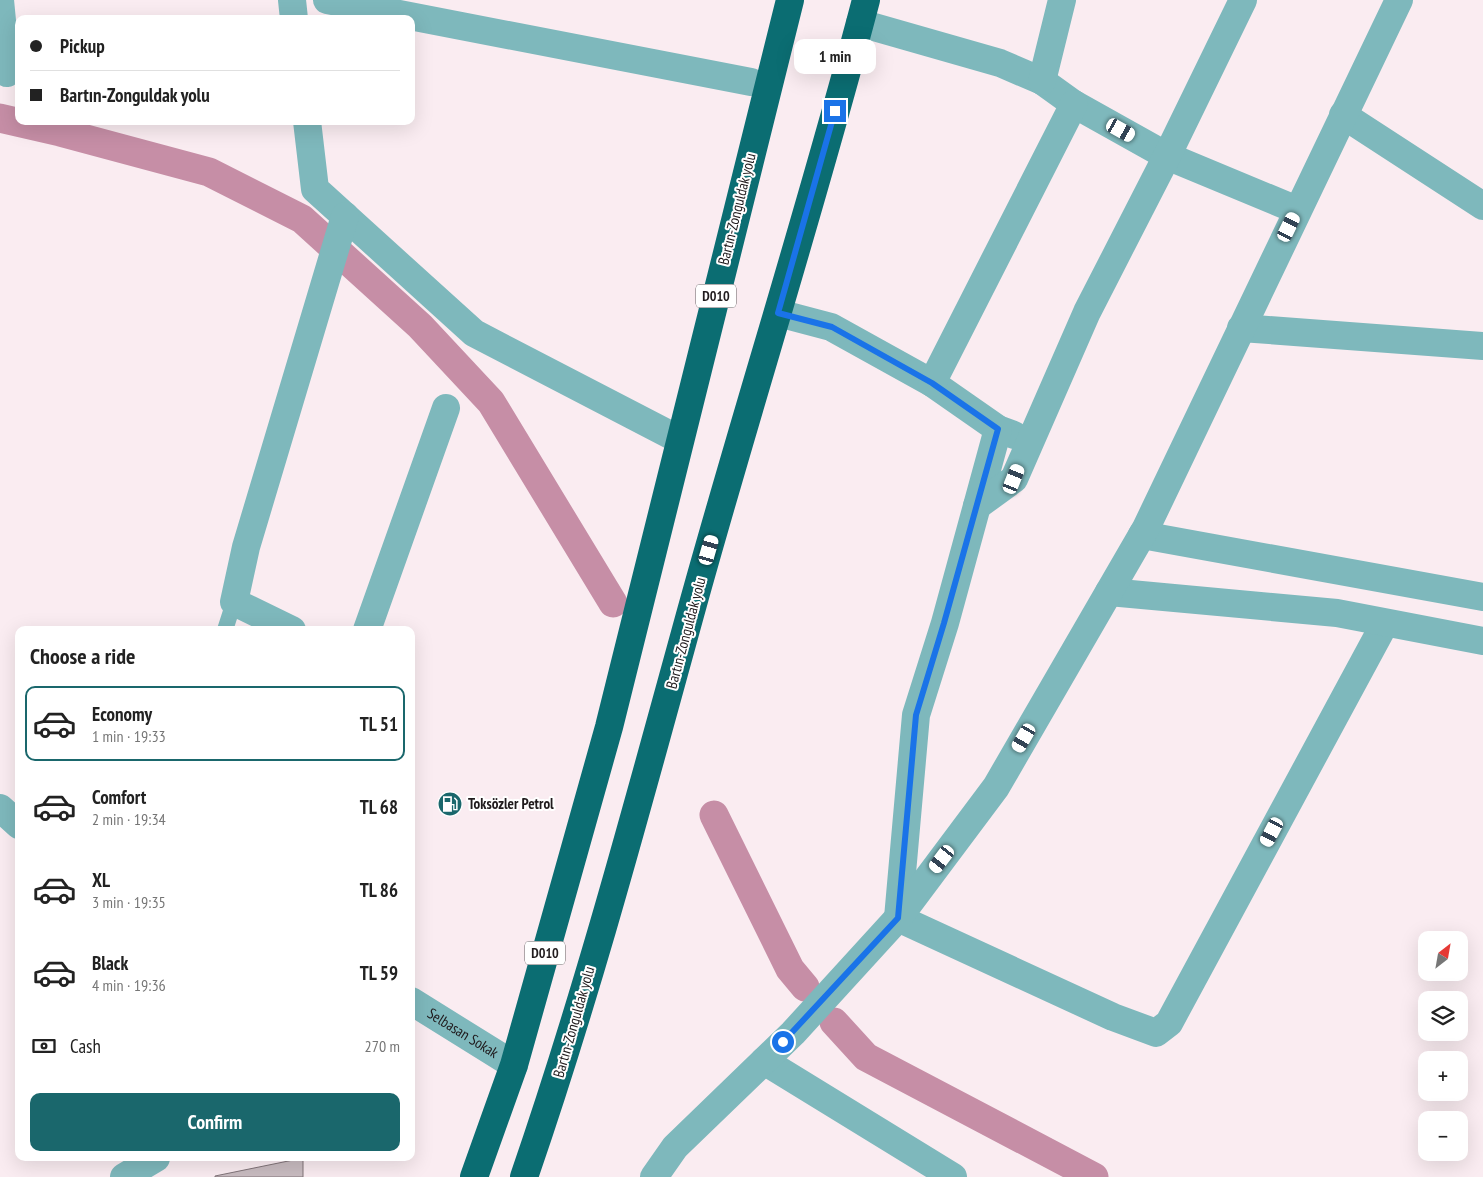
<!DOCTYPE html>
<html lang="en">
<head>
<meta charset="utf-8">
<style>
  :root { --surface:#fff; --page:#f6f6f6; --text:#222; --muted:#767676; --line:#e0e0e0; --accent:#1a676c }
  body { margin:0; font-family:"PT Sans Narrow",sans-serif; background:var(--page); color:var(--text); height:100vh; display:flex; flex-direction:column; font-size:19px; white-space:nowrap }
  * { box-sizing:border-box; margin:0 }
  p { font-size:16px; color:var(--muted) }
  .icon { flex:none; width:28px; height:28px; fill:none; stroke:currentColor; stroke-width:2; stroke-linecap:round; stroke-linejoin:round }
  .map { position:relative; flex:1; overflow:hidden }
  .panel { position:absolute; left:15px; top:626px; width:400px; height:535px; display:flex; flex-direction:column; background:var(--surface); border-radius:10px; box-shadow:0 5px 20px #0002 }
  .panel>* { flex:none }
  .hud { position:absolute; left:15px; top:15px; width:400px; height:110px; border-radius:10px; box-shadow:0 5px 20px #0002; display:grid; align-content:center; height:110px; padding:0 15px; background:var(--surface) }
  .needle { width:32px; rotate:31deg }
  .tools { position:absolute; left:1418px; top:931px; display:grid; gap:10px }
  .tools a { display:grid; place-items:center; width:50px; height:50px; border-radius:10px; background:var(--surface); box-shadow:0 5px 20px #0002; font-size:25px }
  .end { position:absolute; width:22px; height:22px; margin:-11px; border:6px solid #1a73e8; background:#fff; box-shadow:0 0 0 2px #fff }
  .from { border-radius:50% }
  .bubble { position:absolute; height:35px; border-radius:10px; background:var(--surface); box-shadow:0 5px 20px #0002; font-size:16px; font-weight:800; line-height:35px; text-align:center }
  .car { position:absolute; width:15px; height:30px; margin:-15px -8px; border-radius:6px; box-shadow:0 0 4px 1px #0007; background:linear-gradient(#fff 24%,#345 0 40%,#fff 0 76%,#345 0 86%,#fff 0) }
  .hud b { display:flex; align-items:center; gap:18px; height:48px; font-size:19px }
  .hud b+b { border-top:1px solid var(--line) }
  .hud i { width:12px; height:12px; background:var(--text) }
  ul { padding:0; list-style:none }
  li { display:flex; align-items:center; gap:15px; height:75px; margin:0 10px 8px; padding:0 5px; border:2px solid transparent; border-radius:10px }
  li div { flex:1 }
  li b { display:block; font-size:19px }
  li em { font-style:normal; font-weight:800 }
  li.active { border-color:var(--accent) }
  li>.icon { width:45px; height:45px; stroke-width:1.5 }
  h2 { padding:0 15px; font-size:22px; line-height:60px }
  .pay { display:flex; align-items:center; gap:12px; height:55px; padding:0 15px; font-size:19px }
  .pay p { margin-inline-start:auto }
  .primary-button { display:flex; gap:10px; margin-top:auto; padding:10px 15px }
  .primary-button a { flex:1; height:58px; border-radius:10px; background:var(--accent); color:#fff; font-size:20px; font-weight:800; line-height:58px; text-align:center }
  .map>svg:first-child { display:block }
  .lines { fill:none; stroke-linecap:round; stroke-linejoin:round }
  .canal { stroke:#c68ea6; stroke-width:29 }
  .building { fill:#c9bcc1; stroke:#817479 }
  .lane { stroke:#7eb8bc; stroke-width:16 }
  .street { stroke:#7eb8bc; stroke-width:28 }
  .highway { stroke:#0b6d72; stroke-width:28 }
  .route { stroke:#1a73e8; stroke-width:6 }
  .labels { text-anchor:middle; stroke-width:4; stroke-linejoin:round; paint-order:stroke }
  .shield { fill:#fff; stroke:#635f61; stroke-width:1 }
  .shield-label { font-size:14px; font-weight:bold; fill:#201b1d }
  .street-label { font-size:15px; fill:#201b1d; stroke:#fff }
  .poi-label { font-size:15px; font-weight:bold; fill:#201b1d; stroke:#fff; text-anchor:start }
</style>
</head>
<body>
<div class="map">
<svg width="1483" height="1177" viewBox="0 0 1483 1177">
  <rect width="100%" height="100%" fill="#faecf1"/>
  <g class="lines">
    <!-- canal -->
    <path class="canal" d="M0,118l60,14 149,40 93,47 118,107 71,76 122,201
      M714,815l76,154 15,18
      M834,1022l32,35 228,120"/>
  </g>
  <!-- building -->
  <path class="building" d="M303,1158v19h-88v-1z"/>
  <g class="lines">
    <!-- lane -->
    <path class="lane" d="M225,630l9,-28"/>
    <!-- street -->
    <g class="street">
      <path d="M0,0l7,73"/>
      <path d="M292,0l2,19"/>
      <path d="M327,0l424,82"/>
      <path d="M860,23l140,40 42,18 32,23 93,52 130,54"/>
      <path d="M1042,81l20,-81"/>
      <path d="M1343,115l140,91"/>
      <path d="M307,121l8,68 159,144 206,107"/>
      <path d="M778,313l53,14 101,56 66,46 16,6"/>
      <path d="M1241,328l242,18"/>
      <path d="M932,383l142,-279"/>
      <path d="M998,429l-53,194 -29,92 -18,203 215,99 43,16 13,-10 216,-400"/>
      <path d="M977,506l37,-27 73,-167 80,-156 76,-156"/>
      <path d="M1142,535l341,62"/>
      <path d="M1109,592l228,21 146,28"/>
      <path d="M292,630l-58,-28 12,-55 99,-331"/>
      <path d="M367,630l79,-222"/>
      <path d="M0,808l19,17"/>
      <path id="s1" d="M411,1001l103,64"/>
      <path d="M764,1061l189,116"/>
      <path d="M124,1177l32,-19"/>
      <path d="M654,1177l21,-30 118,-114 105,-115 98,-131 150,-259 253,-528"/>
    </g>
    <!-- highway -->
    <path class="highway" d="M474,1177l40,-112 95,-338 181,-727
      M524,1177c65,-188 116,-381 169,-573 56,-202 120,-401 173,-604"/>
  </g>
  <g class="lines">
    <!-- route -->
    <path class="route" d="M783,1042l115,-124 18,-203 28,-92 54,-194 -66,-46 -100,-56 -54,-14 57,-202"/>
  </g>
  <!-- icons -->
  <defs>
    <symbol id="fuel-disc" viewBox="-11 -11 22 22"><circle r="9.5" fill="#1a676c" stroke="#fff"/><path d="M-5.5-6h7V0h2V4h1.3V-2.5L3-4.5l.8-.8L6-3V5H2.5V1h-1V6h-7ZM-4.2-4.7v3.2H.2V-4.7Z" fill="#fff"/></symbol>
  </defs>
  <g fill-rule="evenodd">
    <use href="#fuel-disc" x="436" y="790" width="28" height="28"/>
  </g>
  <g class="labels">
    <!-- shield labels -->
    <g class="shield">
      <rect x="696" y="284.5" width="40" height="23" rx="4"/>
      <rect x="525" y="941.5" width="40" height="23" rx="4"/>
    </g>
    <g class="shield-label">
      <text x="716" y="301">D010</text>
      <text x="545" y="958">D010</text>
    </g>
    <!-- street labels -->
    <g class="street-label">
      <text transform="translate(737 209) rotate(-76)" y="5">Bartın-Zonguldak yolu</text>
      <text transform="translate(686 633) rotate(-75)" y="5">Bartın-Zonguldak yolu</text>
      <text transform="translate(574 1022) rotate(-74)" y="5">Bartın-Zonguldak yolu</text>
      <text dy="5" stroke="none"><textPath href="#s1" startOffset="61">Selbasan Sokak</textPath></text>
    </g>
    <!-- poi labels -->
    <g class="poi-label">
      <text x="468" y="809">Toksözler Petrol</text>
    </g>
  </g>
</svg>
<div class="tools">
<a><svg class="needle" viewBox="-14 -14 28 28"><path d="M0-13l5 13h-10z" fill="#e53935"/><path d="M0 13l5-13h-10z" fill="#767676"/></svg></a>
<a><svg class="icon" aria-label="layers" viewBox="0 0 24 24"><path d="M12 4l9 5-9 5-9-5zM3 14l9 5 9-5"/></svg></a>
<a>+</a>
<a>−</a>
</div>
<i class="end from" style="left:783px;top:1042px"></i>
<i class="end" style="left:835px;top:111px"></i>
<div class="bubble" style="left:794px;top:39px;width:82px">1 min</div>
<i class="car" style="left:1121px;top:130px;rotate:119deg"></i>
<i class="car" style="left:1289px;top:227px;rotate:26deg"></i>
<i class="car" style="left:1014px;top:479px;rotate:22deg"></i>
<i class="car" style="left:709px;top:550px;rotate:16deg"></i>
<i class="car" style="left:1024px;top:738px;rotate:210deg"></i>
<i class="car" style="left:1272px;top:832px;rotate:208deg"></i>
<i class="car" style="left:942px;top:859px;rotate:217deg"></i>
<div class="hud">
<b><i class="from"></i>Pickup</b>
<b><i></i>Bartın-Zonguldak yolu</b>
</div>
<section class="panel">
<h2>Choose a ride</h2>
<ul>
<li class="active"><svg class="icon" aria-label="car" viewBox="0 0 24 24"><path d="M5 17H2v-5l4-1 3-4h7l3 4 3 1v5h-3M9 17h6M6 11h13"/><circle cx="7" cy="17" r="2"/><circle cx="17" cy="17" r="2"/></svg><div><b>Economy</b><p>1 min · 19:33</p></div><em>TL 51</em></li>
<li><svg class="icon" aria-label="car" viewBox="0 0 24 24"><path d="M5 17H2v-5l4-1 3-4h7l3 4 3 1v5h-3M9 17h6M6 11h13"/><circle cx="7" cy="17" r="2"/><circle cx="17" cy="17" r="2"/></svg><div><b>Comfort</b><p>2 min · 19:34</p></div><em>TL 68</em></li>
<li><svg class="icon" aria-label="car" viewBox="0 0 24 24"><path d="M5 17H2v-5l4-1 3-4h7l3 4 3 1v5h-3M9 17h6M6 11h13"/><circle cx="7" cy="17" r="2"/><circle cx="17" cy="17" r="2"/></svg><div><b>XL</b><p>3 min · 19:35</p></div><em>TL 86</em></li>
<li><svg class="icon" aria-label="car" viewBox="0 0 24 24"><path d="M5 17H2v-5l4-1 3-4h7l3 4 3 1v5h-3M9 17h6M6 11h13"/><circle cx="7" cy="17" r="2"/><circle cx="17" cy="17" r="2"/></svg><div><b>Black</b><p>4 min · 19:36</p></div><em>TL 59</em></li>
</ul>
<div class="pay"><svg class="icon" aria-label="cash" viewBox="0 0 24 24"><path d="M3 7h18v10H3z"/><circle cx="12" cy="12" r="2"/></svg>Cash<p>270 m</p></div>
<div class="primary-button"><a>Confirm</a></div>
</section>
</div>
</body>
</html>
